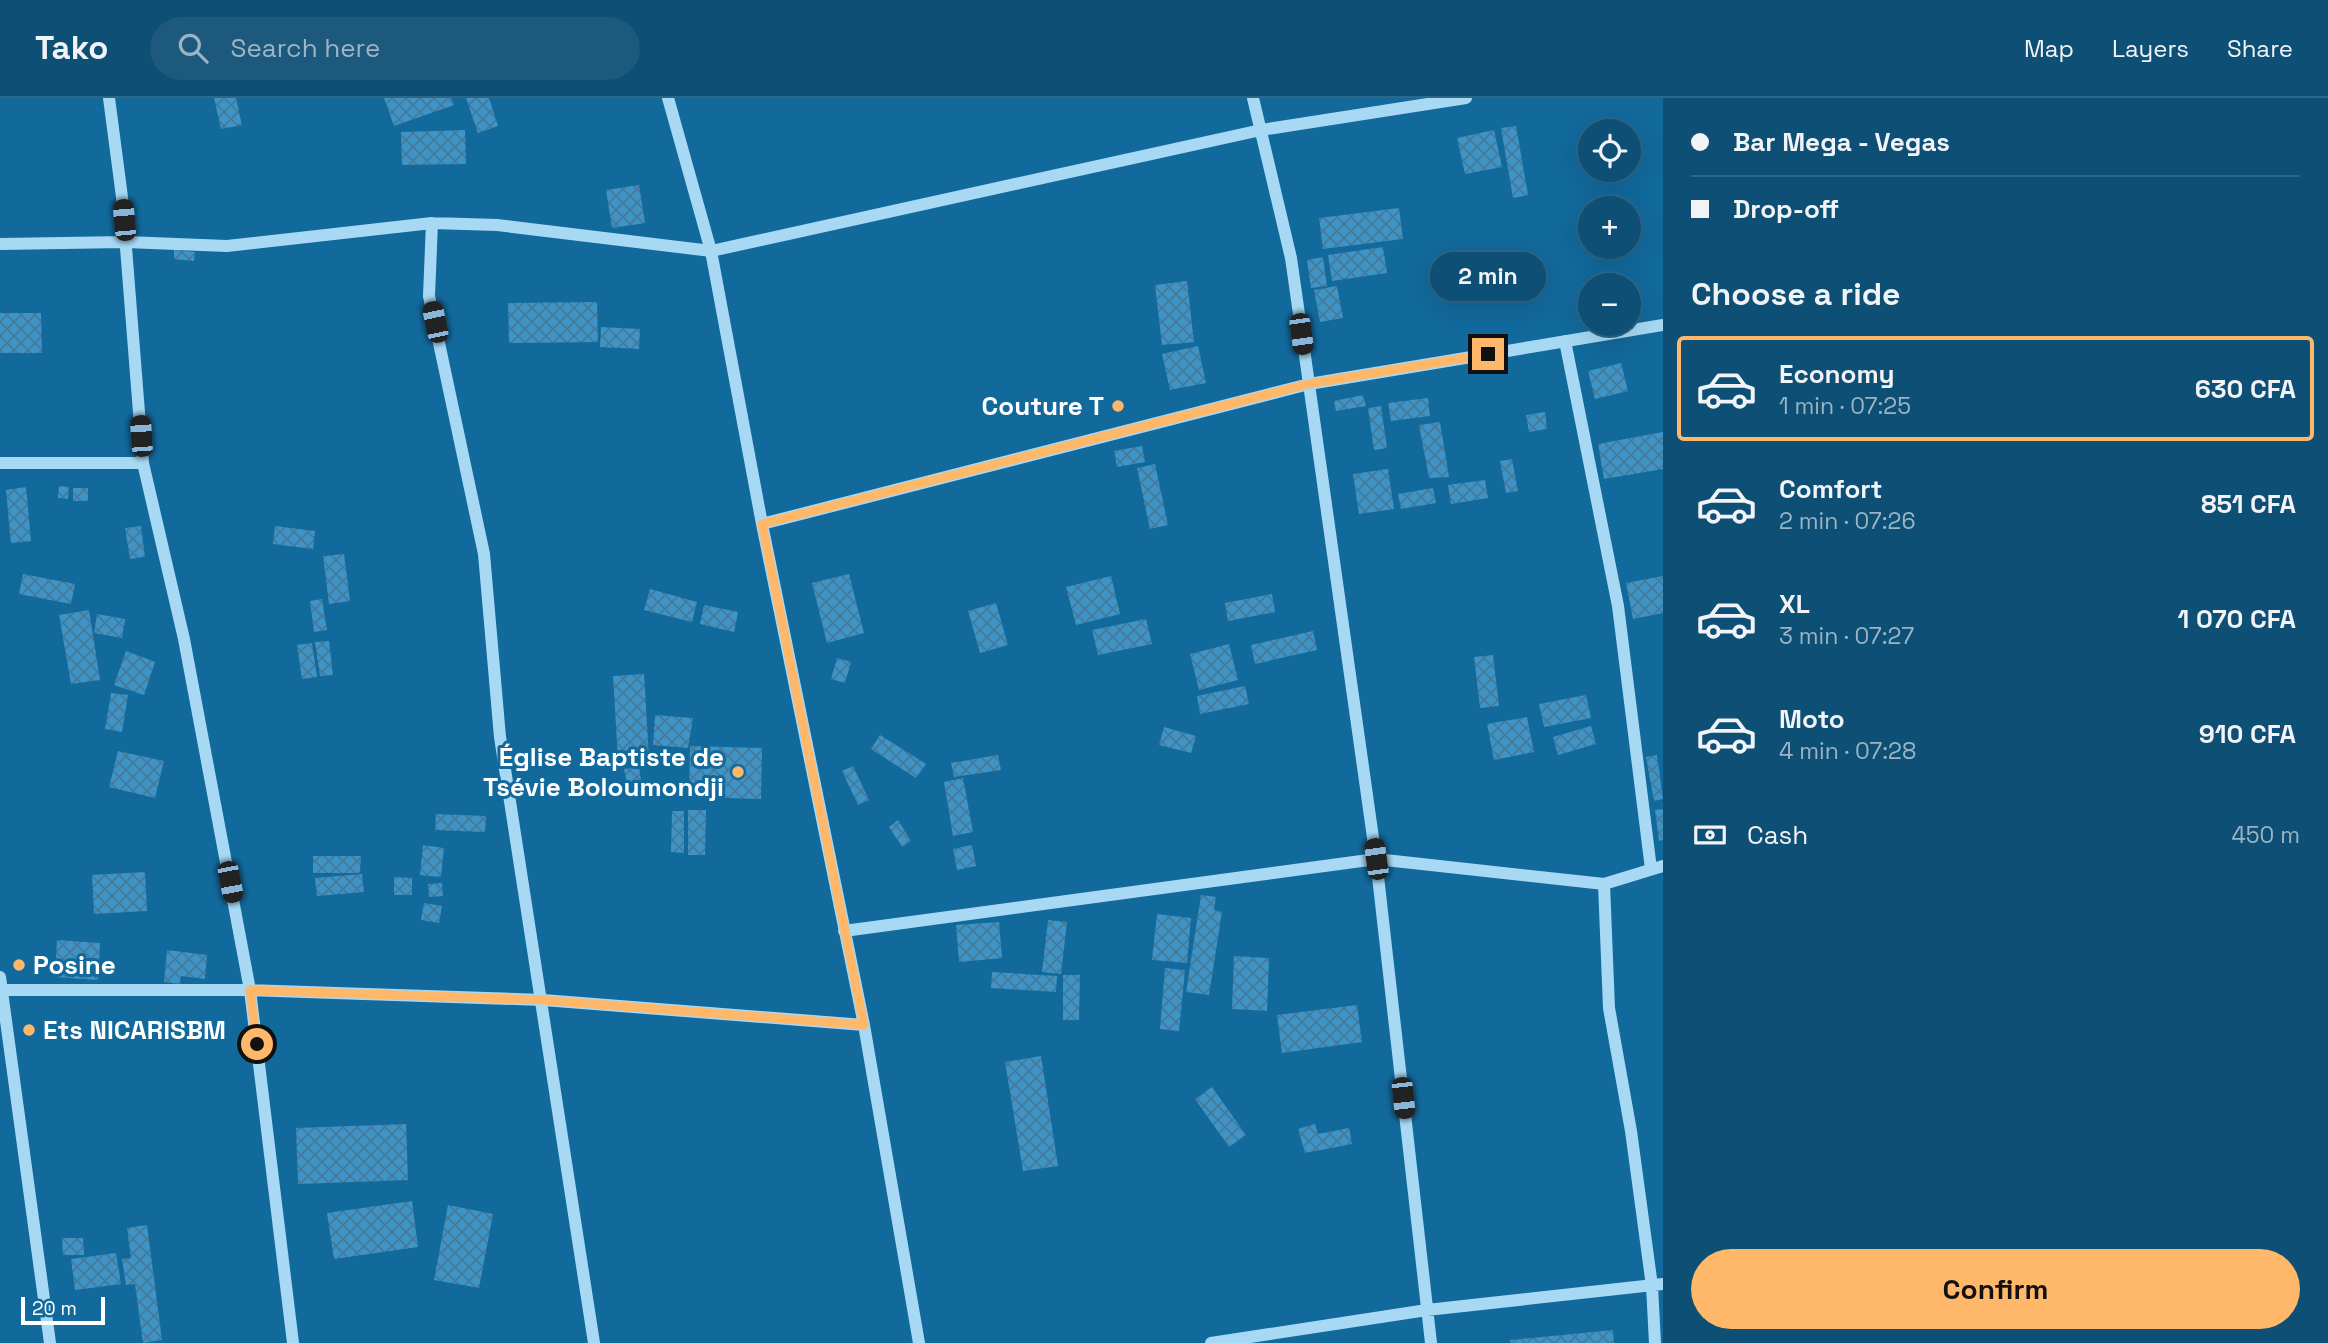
<!DOCTYPE html>
<html lang="en">
<head>
<meta charset="utf-8">
<style>
  :root { --surface:#0e4f75; --page:#1c597d; --text:#f1f3f6; --muted:#9bb5c5; --line:#2e6687; --accent:#ffb76a }
  body { margin:0; font-family:"Space Grotesk",sans-serif; background:var(--page); color:var(--text); height:100vh; display:flex; flex-direction:column; font-size:26px; white-space:nowrap }
  * { box-sizing:border-box; margin:0 }
  p { font-size:23px; color:var(--muted) }
  .icon { flex:none; width:38px; height:38px; fill:none; stroke:currentColor; stroke-width:2; stroke-linecap:round; stroke-linejoin:round }
  .map { position:relative; flex:1; overflow:hidden }
  .details { display:flex; flex-direction:column; background:var(--surface); width:665px }
  .details>* { flex:none }
  .top-card { display:grid; align-content:center; height:154px; padding:0 28px; background:var(--surface) }
  .buttons { position:absolute; left:1578px; top:21px; display:grid; gap:14px }
  .buttons a { display:grid; place-items:center; width:63px; height:63px; border-radius:50%; background:var(--surface); box-shadow:0 7px 28px #0002,0 0 0 2px var(--line); font-size:35px }
  .scale { position:absolute; left:21px; bottom:18px; width:84px; box-sizing:border-box; padding-left:7px; border:4px solid #fff; border-top:0; font-size:19px; line-height:24px; white-space:nowrap; color:#fff; -webkit-text-stroke:5px #12699c; paint-order:stroke }
  .end { position:absolute; width:32px; height:32px; margin:-16px; border:9px solid #ffb76a; background:#111; box-shadow:0 0 0 4px #111 }
  .from { border-radius:50% }
  .bubble { position:absolute; height:49px; border-radius:24px; background:var(--surface); box-shadow:0 7px 28px #0002,0 0 0 2px var(--line); font-size:23px; font-weight:700; line-height:49px; text-align:center }
  .car { position:absolute; width:21px; height:42px; margin:-21px -10px; border-radius:9px; box-shadow:0 0 5px 2px #0007; background:linear-gradient(#222 24%,#8ab4d8 0 40%,#222 0 76%,#8ab4d8 0 86%,#222 0) }
  .top-card b { display:flex; align-items:center; gap:24px; height:66px; font-size:26px }
  .top-card b+b { border-top:2px solid var(--line) }
  .top-card i { width:18px; height:18px; background:var(--text) }
  ul { padding:0; list-style:none }
  li { display:flex; align-items:center; gap:21px; height:105px; margin:0 14px 10px; padding:0 14px; border:4px solid transparent; border-radius:7px }
  li div { flex:1 }
  li b { display:block; font-size:26px }
  li em { font-style:normal; font-weight:700 }
  li.current { border-color:var(--accent) }
  li>.icon { width:63px; height:63px; stroke-width:1.5 }
  h2 { padding:0 28px; font-size:32px; line-height:84px }
  .pay { display:flex; align-items:center; gap:18px; height:77px; padding:0 28px; font-size:26px }
  .pay p { margin-inline-start:auto }
  .button { display:flex; gap:14px; margin-top:auto; padding:14px 28px }
  .button a { flex:1; height:80px; border-radius:42px; background:var(--accent); color:#111; font-size:28px; font-weight:700; line-height:80px; text-align:center }
  header { display:flex; align-items:center; gap:42px; box-sizing:border-box; height:98px; padding:0 35px; background:var(--surface); border-bottom:2px solid var(--line) }
  header strong { font-size:33px }
  nav { display:flex; gap:38px; margin-inline-start:auto; font-size:24px }
  .search { width:490px; height:63px; background:var(--page); display:flex; align-items:center; gap:18px; box-sizing:border-box; padding:0 24px; border-radius:38px; color:var(--muted); font-size:26px }
  main { display:flex; flex:1; min-height:0 }
  .map>svg:first-child { display:block }
  .building { fill:url(#building-cross-hatch) }
  .lines { fill:none; stroke-linecap:round; stroke-linejoin:round }
  .minor { stroke:#a7d9f4; stroke-width:12 }
  .route { stroke:#ffb76a; stroke-width:9 }
  .poi-dot { fill:#ffb76a; stroke:#12699c; stroke-width:2.5 }
  .labels { text-anchor:middle; stroke-width:6; stroke-linejoin:round; paint-order:stroke }
  .poi-label { font-size:26px; font-weight:bold; fill:#fff; stroke:#12699c; text-anchor:end }
</style>
</head>
<body>
<header>
<strong>Tako</strong>
<div class="search"><svg class="icon" aria-label="search" viewBox="0 0 24 24"><circle cx="10" cy="10" r="6"/><path d="M15 15l6 6"/></svg>Search here</div>
<nav><a>Map</a><a>Layers</a><a>Share</a></nav>
</header>
<main>
<div class="map">
<svg width="1663" height="1245" viewBox="0 0 1663 1245">
  <defs>
    <pattern id="building-cross-hatch" width="8" height="8" patternUnits="userSpaceOnUse" patternTransform="scale(1.75)"><rect width="8" height="8" fill="#3f94c5"/><path d="M0 0l8 8M0 8l8-8" fill="none" stroke="#447b9b"/></pattern>
  </defs>
  <rect width="100%" height="100%" fill="#12699c"/>
  <!-- building -->
  <path class="building" d="M214,0h22l6,27 -21,4z
    M384,0h67l3,7 -60,21z
    M466,0h23l9,28 -20,7z
    M1516,28l12,69 -15,3 -12,-70z
    M465,32l1,34 -64,1 -1,-33z
    M1494,32l8,37 -37,7 -8,-36z
    M639,87l6,38 -33,5 -6,-38z
    M1399,110l4,31 -80,10 -4,-31z
    M1383,149l4,26 -55,8 -4,-26z
    M174,152l21,2 -1,9 -20,-2z
    M1323,159l4,29 -16,2 -4,-28z
    M1187,183l7,61 -32,3 -7,-60z
    M1337,188l6,32 -23,4 -6,-32z
    M597,204l1,40 -89,1 -1,-40z
    M0,215h41l1,40h-42z
    M601,229l39,2 -1,20 -39,-2z
    M1198,248l8,37 -36,7 -8,-36z
    M1621,265l7,28 -33,8 -7,-28z
    M1363,297l3,11 -30,5 -2,-10z
    M1428,300l2,18 -39,5 -3,-18z
    M1381,308l6,42 -13,2 -6,-42z
    M1545,314l2,17 -18,3 -3,-17z
    M1440,324l9,55 -20,1 -10,-53z
    M1663,334v37l-59,10 -6,-35z
    M1142,348l3,16 -28,5 -3,-16z
    M1512,361l6,32 -12,2 -6,-32z
    M1155,366l13,61 -18,4 -13,-61z
    M1388,371l6,40 -35,5 -6,-40z
    M1485,382l3,18 -37,6 -3,-19z
    M59,388l10,1 -1,12 -10,-1z
    M26,389l5,54 -20,2 -5,-53z
    M73,390h15v13h-15z
    M1433,390l3,15 -35,6 -3,-15z
    M141,428l4,31 -15,2 -5,-31z
    M275,428l40,5 -2,18 -40,-5z
    M344,456l6,47 -21,3 -6,-48z
    M23,476l52,10 -4,20 -52,-10z
    M849,476l15,59 -37,10 -15,-60z
    M1111,478l9,38 -44,11 -10,-38z
    M1663,478v37l-30,6 -7,-36z
    M650,491l47,13 -5,20 -48,-12z
    M1272,496l3,18 -47,9 -3,-18z
    M322,501l5,31 -13,2 -4,-31z
    M996,505l12,42 -28,8 -12,-42z
    M704,507l34,7 -4,20 -34,-8z
    M89,512l11,70 -29,4 -12,-69z
    M97,516l28,5 -3,19 -28,-5z
    M1146,521l6,25 -54,11 -6,-25z
    M1313,533l4,19 -62,14 -4,-19z
    M329,543l4,34 -13,1 -5,-34z
    M312,545l5,34 -15,2 -5,-34z
    M1229,546l9,36 -39,10 -9,-36z
    M126,553l29,11 -11,33 -30,-10z
    M1493,557l6,51 -19,2 -6,-51z
    M837,560l14,4 -6,21 -14,-4z
    M644,576l5,83 -31,2 -5,-83z
    M1245,588l4,18 -49,10 -3,-18z
    M111,595l17,2 -6,37 -17,-3z
    M1586,597l5,23 -47,9 -5,-23z
    M655,617l38,3 -5,30 -35,-3z
    M1527,619l7,35 -40,8 -7,-36z
    M1591,628l5,18 -38,11 -5,-18z
    M1164,629l32,9 -5,17 -32,-8z
    M880,637l46,29 -10,14 -45,-29z
    M690,648l72,2 -1,51 -72,-2z
    M118,653l46,10 -9,37 -46,-11z
    M998,657l3,15 -47,7 -3,-14z
    M1657,657l6,44 -9,2 -8,-44z
    M853,668l16,34 -11,5 -16,-34z
    M639,669l2,13 -14,3 -3,-14z
    M963,680l10,54 -20,4 -9,-54z
    M1663,711v31l-4,1 -4,-31z
    M688,712h18l-1,45h-17z
    M672,713h12v42l-13,-1z
    M436,716l50,2 -1,16 -50,-2z
    M898,722l13,21 -9,6 -13,-20z
    M423,747l21,3 -3,29 -21,-2z
    M972,747l4,21 -19,4 -4,-21z
    M313,758h48l-1,17h-47z
    M145,774l2,39 -53,3 -2,-39z
    M362,776l2,18 -47,4 -2,-18z
    M394,779l18,1v17h-18z
    M442,785l1,13 -14,1 -1,-13z
    M1201,797l15,2 -2,13 8,2 -13,83 -23,-3z
    M424,805l18,3 -3,17 -18,-3z
    M1157,816l34,4 -4,45 -35,-3z
    M1048,822l19,2 -6,52 -19,-2z
    M999,824l3,36 -43,4 -3,-37z
    M57,842l43,3 -2,37 -43,-3z
    M167,852l40,5 -2,24 -24,-3 -1,8 -16,-2z
    M1234,858l35,2 -2,53 -35,-2z
    M1165,870l20,2 -6,61 -19,-2z
    M992,874l65,4 -1,16 -65,-4z
    M1063,877h17l-1,45h-16z
    M1357,907l5,37 -80,11 -5,-38z
    M1041,958l17,110 -35,5 -18,-109z
    M1212,989l34,48 -17,12 -34,-48z
    M406,1026l2,56 -110,4 -2,-56z
    M1315,1026l3,10 31,-6 3,16 -47,9 -7,-24z
    M412,1103l6,46 -84,12 -7,-46z
    M448,1107l45,9 -14,74 -45,-8z
    M147,1127l15,115 -19,3 -8,-59 -9,1 -4,-26 9,-1 -4,-30z
    M62,1140h21l1,17h-21z
    M116,1155l5,31 -46,6 -4,-31z
    M1613,1232l1,13h-104v-3z"/>
  <g class="lines">
    <!-- minor -->
    <path class="minor" d="M109,0l13,99 21,266 41,176 66,351 43,353
      M668,0l43,153 51,273 102,501 55,318
      M1253,0l38,160 18,126 67,475 55,484
      M432,125l-3,73 55,258 16,183 94,606
      M0,146l126,-2 101,4 205,-23 65,2 214,26 550,-121 205,-32
      M1565,243l53,265 33,263
      M0,365h143
      M762,426l547,-140 354,-59
      M1604,786l5,124 22,123 21,155 3,57
      M844,833l532,-72 228,25 59,-18
      M0,879l50,366
      M0,892h250l293,10 321,25
      M1211,1245l216,-33 236,-26"/>
  </g>
  <g class="lines">
    <!-- route -->
    <path class="route" d="M257,946l-7,-54 293,10 321,25 -102,-501 546,-140 180,-30"/>
  </g>
  <!-- markers -->
  <g class="poi-dot">
    <circle cx="1118" cy="308" r="7"/>
    <circle cx="738" cy="674" r="7"/>
    <circle cx="19" cy="867" r="7"/>
    <circle cx="29" cy="932" r="7"/>
  </g>
  <g class="labels">
    <!-- poi labels -->
    <g class="poi-label">
      <text x="1104" y="317">Couture T</text>
      <text x="724" y="668">Église Baptiste de<tspan x="724" dy="30">Tsévie Boloumondji</tspan></text>
      <text x="33" y="876" text-anchor="start">Posine</text>
      <text x="43" y="941" text-anchor="start">Ets NICARISBM</text>
    </g>
  </g>
</svg>
<div class="buttons">
<a><svg class="icon" aria-label="locate" viewBox="0 0 24 24"><circle cx="12" cy="12" r="6"/><path d="M12 2v4M12 18v4M2 12h4M18 12h4"/></svg></a>
<a>+</a>
<a>−</a>
</div>
<div class="scale">20 m</div>
<i class="end from" style="left:257px;top:946px"></i>
<i class="end" style="left:1488px;top:256px"></i>
<div class="bubble" style="left:1430px;top:154px;width:116px">2 min</div>
<i class="car" style="left:124px;top:122px;rotate:355deg"></i>
<i class="car" style="left:435px;top:224px;rotate:348deg"></i>
<i class="car" style="left:1301px;top:236px;rotate:172deg"></i>
<i class="car" style="left:141px;top:338px;rotate:356deg"></i>
<i class="car" style="left:1376px;top:761px;rotate:352deg"></i>
<i class="car" style="left:230px;top:784px;rotate:169deg"></i>
<i class="car" style="left:1403px;top:1000px;rotate:174deg"></i>
</div>
<section class="details">
<div class="top-card">
<b><i class="from"></i>Bar Mega - Vegas</b>
<b><i></i>Drop-off</b>
</div>
<h2>Choose a ride</h2>
<ul>
<li class="current"><svg class="icon" aria-label="car" viewBox="0 0 24 24"><path d="M5 17H2v-5l4-1 3-4h7l3 4 3 1v5h-3M9 17h6M6 11h13"/><circle cx="7" cy="17" r="2"/><circle cx="17" cy="17" r="2"/></svg><div><b>Economy</b><p>1 min · 07:25</p></div><em>630 CFA</em></li>
<li><svg class="icon" aria-label="car" viewBox="0 0 24 24"><path d="M5 17H2v-5l4-1 3-4h7l3 4 3 1v5h-3M9 17h6M6 11h13"/><circle cx="7" cy="17" r="2"/><circle cx="17" cy="17" r="2"/></svg><div><b>Comfort</b><p>2 min · 07:26</p></div><em>851 CFA</em></li>
<li><svg class="icon" aria-label="car" viewBox="0 0 24 24"><path d="M5 17H2v-5l4-1 3-4h7l3 4 3 1v5h-3M9 17h6M6 11h13"/><circle cx="7" cy="17" r="2"/><circle cx="17" cy="17" r="2"/></svg><div><b>XL</b><p>3 min · 07:27</p></div><em>1 070 CFA</em></li>
<li><svg class="icon" aria-label="car" viewBox="0 0 24 24"><path d="M5 17H2v-5l4-1 3-4h7l3 4 3 1v5h-3M9 17h6M6 11h13"/><circle cx="7" cy="17" r="2"/><circle cx="17" cy="17" r="2"/></svg><div><b>Moto</b><p>4 min · 07:28</p></div><em>910 CFA</em></li>
</ul>
<div class="pay"><svg class="icon" aria-label="cash" viewBox="0 0 24 24"><path d="M3 7h18v10H3z"/><circle cx="12" cy="12" r="2"/></svg>Cash<p>450 m</p></div>
<div class="button"><a>Confirm</a></div>
</section>
</main>
</body>
</html>
